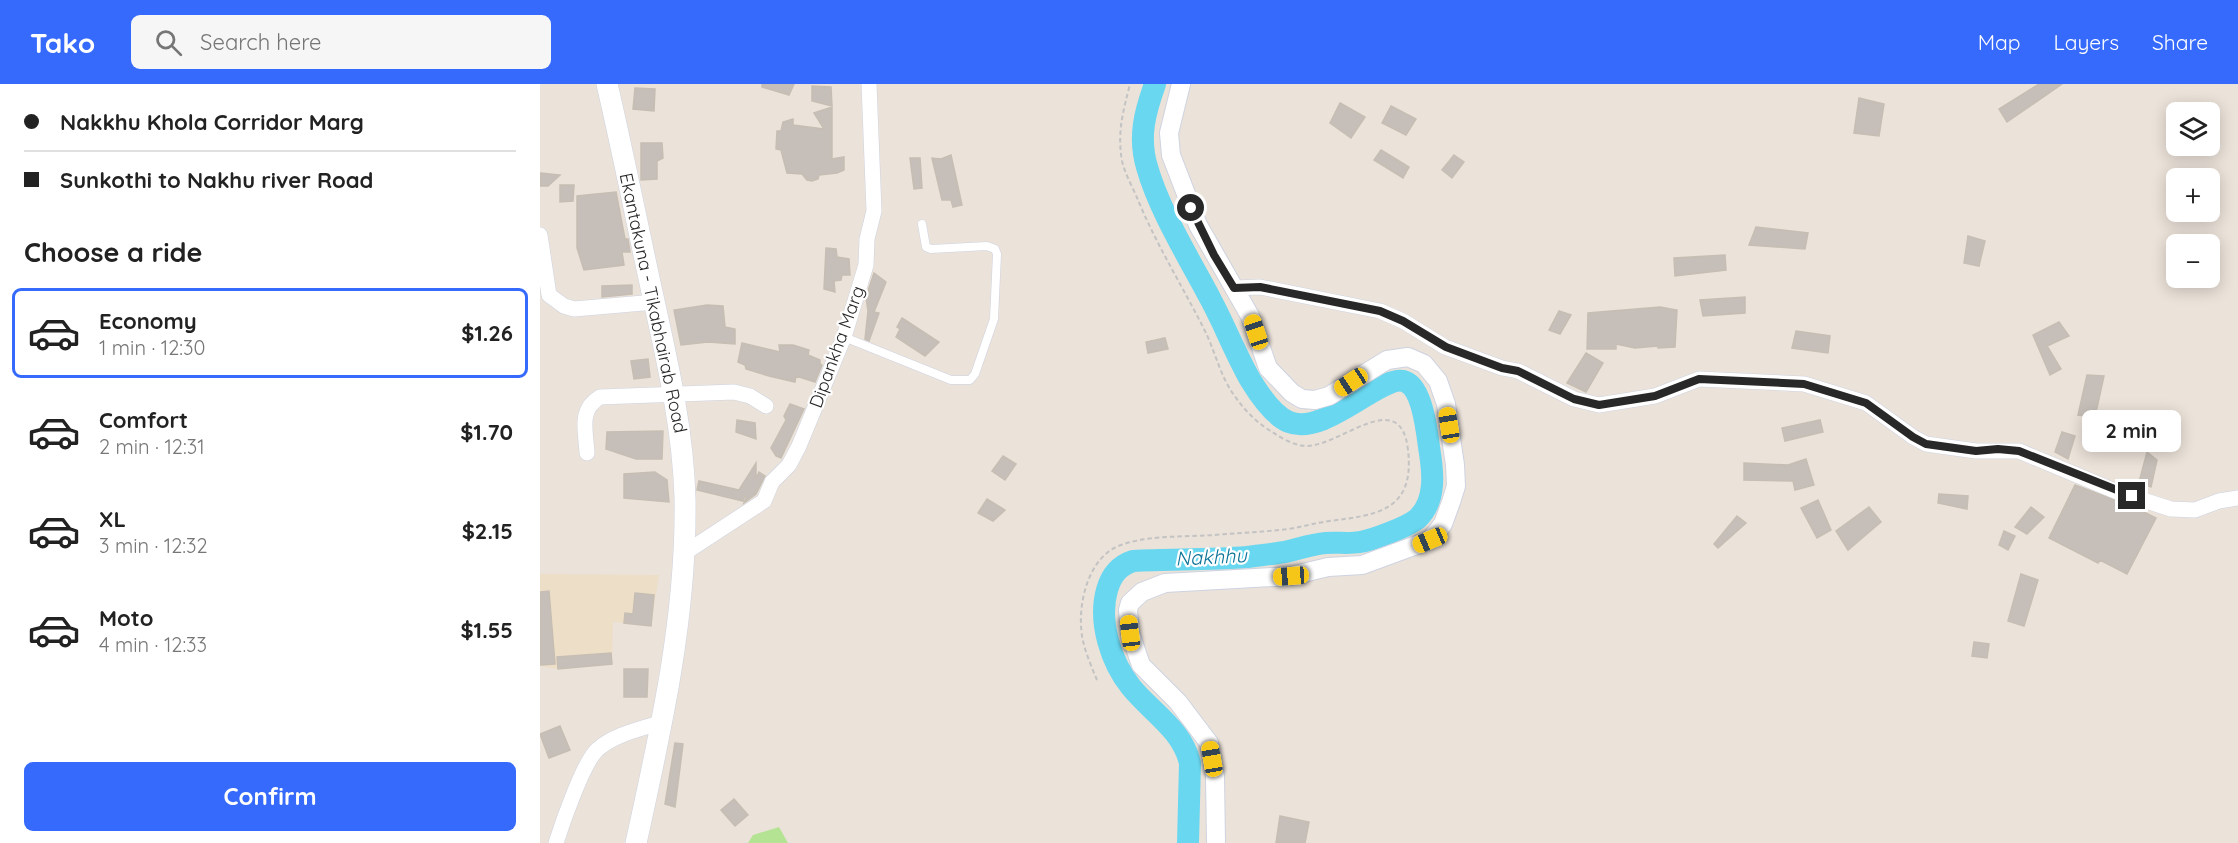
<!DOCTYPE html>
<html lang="en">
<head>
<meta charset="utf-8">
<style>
  :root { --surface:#fff; --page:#f6f6f6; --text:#222; --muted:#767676; --line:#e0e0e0; --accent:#356afc }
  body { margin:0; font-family:Quicksand,sans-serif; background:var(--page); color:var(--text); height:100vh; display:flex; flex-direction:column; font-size:22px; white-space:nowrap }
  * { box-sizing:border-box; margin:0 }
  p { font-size:20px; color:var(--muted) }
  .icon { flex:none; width:33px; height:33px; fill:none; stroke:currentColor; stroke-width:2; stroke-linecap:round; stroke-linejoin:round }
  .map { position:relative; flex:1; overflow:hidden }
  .sheet { display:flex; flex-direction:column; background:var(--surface); width:540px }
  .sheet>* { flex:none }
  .banner { display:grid; align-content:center; height:132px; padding:0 24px; background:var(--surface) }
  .controls { position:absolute; left:1626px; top:18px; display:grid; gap:12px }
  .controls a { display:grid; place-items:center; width:54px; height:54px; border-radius:9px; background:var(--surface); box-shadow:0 3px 15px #0003; font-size:30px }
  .end { position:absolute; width:27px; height:27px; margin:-14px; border:8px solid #282828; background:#fff; box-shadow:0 0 0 3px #fff }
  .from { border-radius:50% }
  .bubble { position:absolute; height:42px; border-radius:9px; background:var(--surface); box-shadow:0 3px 15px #0003; font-size:20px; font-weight:700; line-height:42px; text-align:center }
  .car { position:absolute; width:18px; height:36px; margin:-18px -9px; border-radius:8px; box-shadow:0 0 4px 2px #0007; background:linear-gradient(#f5c518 24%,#345 0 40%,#f5c518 0 76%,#345 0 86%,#f5c518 0) }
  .banner b { display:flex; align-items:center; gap:21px; height:57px; font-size:22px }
  .banner b+b { border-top:2px solid var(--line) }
  .banner i { width:15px; height:15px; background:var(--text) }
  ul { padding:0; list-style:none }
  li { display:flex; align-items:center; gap:18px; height:90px; margin:0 12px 9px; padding:0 12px; border:3px solid transparent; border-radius:9px }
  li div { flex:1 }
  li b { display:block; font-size:22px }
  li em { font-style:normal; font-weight:700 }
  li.on { border-color:var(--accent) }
  li>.icon { width:54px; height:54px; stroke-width:1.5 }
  h2 { padding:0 24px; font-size:27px; line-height:72px }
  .primary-button { display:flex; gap:12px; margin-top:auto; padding:12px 24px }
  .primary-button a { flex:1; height:69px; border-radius:9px; background:var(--accent); color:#fff; font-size:24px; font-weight:700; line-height:69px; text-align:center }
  header { display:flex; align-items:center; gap:36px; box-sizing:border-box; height:84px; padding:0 30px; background:var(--accent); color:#fff }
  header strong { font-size:28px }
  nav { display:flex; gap:33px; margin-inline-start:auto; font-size:21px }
  .search { width:420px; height:54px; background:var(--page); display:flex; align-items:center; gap:15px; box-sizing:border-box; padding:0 21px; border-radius:9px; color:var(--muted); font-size:22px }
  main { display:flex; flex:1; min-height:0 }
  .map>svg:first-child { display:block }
  .education { fill:#eddec8 }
  .green { fill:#b5e394 }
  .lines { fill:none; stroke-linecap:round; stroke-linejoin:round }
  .river { stroke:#69d7f0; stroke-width:22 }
  .building { fill:#c6bfb9; stroke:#c6beb3; stroke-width:1.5 }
  .service-casing { stroke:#ced3e1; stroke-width:9 }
  .minor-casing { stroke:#ced3e1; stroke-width:16 }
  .tertiary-casing { stroke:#ced3e1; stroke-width:20 }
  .secondary-casing { stroke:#ced3e1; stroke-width:22 }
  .path { stroke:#c3c3c3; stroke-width:2; stroke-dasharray:4.5 3; stroke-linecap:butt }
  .service { stroke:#fff; stroke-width:8 }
  .minor { stroke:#fff; stroke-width:15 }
  .tertiary { stroke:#fff; stroke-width:18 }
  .secondary { stroke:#fff; stroke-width:21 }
  .route { stroke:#282828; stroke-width:8 }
  .labels { text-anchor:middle; stroke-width:4.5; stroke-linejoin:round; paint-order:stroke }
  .street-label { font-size:18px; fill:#282828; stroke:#fff }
  .water-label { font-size:20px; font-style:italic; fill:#0b7398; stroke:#fff }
</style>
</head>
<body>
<header>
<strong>Tako</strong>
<div class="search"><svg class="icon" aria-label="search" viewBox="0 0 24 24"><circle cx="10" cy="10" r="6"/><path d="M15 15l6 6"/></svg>Search here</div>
<nav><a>Map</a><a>Layers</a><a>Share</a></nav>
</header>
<main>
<section class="sheet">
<div class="banner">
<b><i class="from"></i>Nakkhu Khola Corridor Marg</b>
<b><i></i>Sunkothi to Nakhu river Road</b>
</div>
<h2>Choose a ride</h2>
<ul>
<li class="on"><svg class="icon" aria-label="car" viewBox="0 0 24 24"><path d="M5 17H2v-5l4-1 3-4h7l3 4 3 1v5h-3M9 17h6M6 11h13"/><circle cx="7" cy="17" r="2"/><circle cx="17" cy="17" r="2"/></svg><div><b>Economy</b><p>1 min · 12:30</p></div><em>$1.26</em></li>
<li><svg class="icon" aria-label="car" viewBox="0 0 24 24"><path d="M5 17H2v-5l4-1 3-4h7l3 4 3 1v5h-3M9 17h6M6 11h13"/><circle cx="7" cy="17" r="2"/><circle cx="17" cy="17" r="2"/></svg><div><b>Comfort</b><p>2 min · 12:31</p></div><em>$1.70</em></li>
<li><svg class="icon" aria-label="car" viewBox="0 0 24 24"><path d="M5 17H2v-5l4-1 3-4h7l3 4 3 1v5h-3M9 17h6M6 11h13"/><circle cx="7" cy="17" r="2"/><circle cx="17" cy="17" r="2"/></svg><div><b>XL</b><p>3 min · 12:32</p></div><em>$2.15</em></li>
<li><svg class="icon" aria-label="car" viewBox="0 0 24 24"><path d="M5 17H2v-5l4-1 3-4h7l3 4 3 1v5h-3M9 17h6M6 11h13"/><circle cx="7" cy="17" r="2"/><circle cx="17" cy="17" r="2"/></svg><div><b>Moto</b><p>4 min · 12:33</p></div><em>$1.55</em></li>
</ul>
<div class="primary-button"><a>Confirm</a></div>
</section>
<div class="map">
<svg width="1698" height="759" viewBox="0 0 1698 759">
  <rect width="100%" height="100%" fill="#ebe2d9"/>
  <!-- education -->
  <path class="education" d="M0,490l119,1 -8,51 -38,-4 -1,42 -54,5 -18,-3z"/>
  <!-- green -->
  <path class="green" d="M239,743l9,16h-40l5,-8z"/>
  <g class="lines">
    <!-- river -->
    <path class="river" d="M615,0c-10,28 -17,53 -8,83 12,43 43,93 64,133 14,26 25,55 40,81 8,13 23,35 38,41 37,15 95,-51 117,-40 16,7 21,49 23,65 4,24 8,54 -12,72 -10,8 -44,21 -57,23 -11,2 -23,0 -34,1 -12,1 -25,5 -37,8 -13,3 -28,4 -42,6 -38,3 -76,2 -114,4 -15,5 -22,15 -26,29 -9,32 4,72 24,97 20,25 51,42 59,76l-2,80"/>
  </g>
  <!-- building -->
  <path class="building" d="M222,0h32l-5,11 -27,-8z
    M1499,0h23l-55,38 -8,-13z
    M272,2l19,1 1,19 -20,-5z
    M95,4l20,1 -1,22 -21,-2z
    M1319,14l25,6 -5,32 -25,-3z
    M800,19l25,14 -14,21 -21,-15z
    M851,22l25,13 -10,16 -24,-12z
    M292,23v52l12,-2v13l-7,3 -18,2 -1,4 -6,2 -5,-1 -5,-6 -15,-1 -6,-23 -5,-1 1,-18h4l2,-9 10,-3v6l31,4 -10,-16z
    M101,59h21l1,15 -6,3v18l-16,1z
    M841,66l28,17 -6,11 -29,-18z
    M411,71l11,50 -9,2 -2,-7h-9l-10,-42 9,1z
    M914,71l10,7 -12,16 -10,-8z
    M370,74h10l2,30 -8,1z
    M0,89l20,2 -12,11h-8z
    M20,101h14l-1,16 -13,1z
    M76,108l9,47h3l2,13h-8l2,13 -40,5 -7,-22v-52z
    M1216,143l52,6 -3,16 -56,-4z
    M1428,152l17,5 -6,25 -15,-3z
    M286,164l10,1 1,8 12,2 1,16h-8l-1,5 -7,1 1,11 -11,-3z
    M1185,171l1,15 -51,6 -1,-18z
    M334,189l12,9 -12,30 5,1 -10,28 -4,-2 3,-28 -2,-14z
    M92,201v9l-30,3v-11z
    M1205,213v16l-42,3 -3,-16z
    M167,221l16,1 2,21 10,2v15l-27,-2 -27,3 -7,-35z
    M1120,223l17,3 -2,37 -17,1v-2l-23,2 -19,-4v5h-29l1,-36z
    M1019,227l12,4 -11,19 -11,-4z
    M362,234l37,24 -14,14 -29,-19 4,-8 -3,-2z
    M1519,238l10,14 -22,10 14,23 -11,6 -17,-40z
    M1256,247l34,5 -2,17 -36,-5z
    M625,254l3,11 -20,4 -2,-11z
    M202,259l38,9 -1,-7h14l16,5 -1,5 12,5v4l2,1 -7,17 -19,-6 -1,6 -26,-6 -23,-7 -1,-4 -7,-3z
    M1046,269l17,10 -17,29 -19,-9z
    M108,275l2,18 -16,2 -3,-18z
    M1547,291l17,1 -9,41 -17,-2z
    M250,320l14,5 -23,49 -5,-2 -5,-8 15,-28 -2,-4z
    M197,336l18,3 1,16 -20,-7z
    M1280,336l3,12 -38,9 -3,-13z
    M1618,337l14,4 -6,13 -11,-2z
    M123,347l-1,28h-26l-30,-10 1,-17z
    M1522,348l13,4 -7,23 -13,-7z
    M1607,368l10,8 -6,27 -12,-5z
    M463,372l13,8 -11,16 -13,-9z
    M1266,375l8,26 -19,5 -2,-9 -49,-1v-17l44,2z
    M216,379v15l3,-6 6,4 -9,18 -12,9 3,-7h-2l-2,5 -46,-11 2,-9 40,9z
    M115,388l12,8 2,22 -45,-4v-24z
    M1535,401l63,24 18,9 -29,56 -27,-14 -2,3 -49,-25z
    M1399,410l29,2 -1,13 -29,-6z
    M447,415l18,11 -12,11 -15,-8z
    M1278,416l13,30 -14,8 -16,-30z
    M1329,423l12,15 -33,28 -12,-19z
    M1491,423l13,10 -17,17 -12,-7z
    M1197,432l9,7 -28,25 -4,-4z
    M1464,447l11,5 -7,14 -9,-5z
    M1481,490l17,6 -14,46 -16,-5z
    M9,507l6,73 -15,1v-73z
    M95,509l19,2 -3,31 -27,-3 1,-10 8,1z
    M1434,558l15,2 -2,14 -15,-2z
    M71,569l1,11 -54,5 -1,-12z
    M84,585h24l-1,28h-23z
    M20,642l10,24 -21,8 -9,-24z
    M135,659l8,1 -8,63 -10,-3z
    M194,715l14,16 -13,11 -14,-16z
    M740,732l29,6 -4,21h-29z"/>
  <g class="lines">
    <defs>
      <path id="service" d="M304,253l107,43h19l5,-6 19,-55 3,-65 -2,-5 -8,-3 -56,3 -5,-2 -4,-23"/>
      <path id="minor" d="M0,151l9,60 15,11 10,3 81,-7
        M694,204l26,-1 120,24 23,10 42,26 57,21 16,3 56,28 25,6 56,-9 44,-17 105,5 62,19 47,34 13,7 50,7h43l96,40 56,18 24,1 24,-9 19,-3
        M47,369c-1,-22 -9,-43 13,-56l134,-5 16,4 16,10
        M143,470l81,-53 8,-19 17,-17 10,-19 45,-109 22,-72 1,-26 7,-28 -5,-127
        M16,759c6,-19 28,-83 42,-94 17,-15 43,-20 64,-27"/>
      <path id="tertiary" d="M641,0l-12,49 2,22 27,70 52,91 18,52 24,25 10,6 13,1 14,-4 58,-36 21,-3 16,7 14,17 8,23 9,61 1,21 -5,16 -8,22 -13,16 -68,25 -34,2 -37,9 -126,7 -23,9 -12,11 -2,7 2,23 11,32 37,37 31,41 6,33 1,67"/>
      <path id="secondary" d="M67,0c16,69 30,139 45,208 15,68 31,136 33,206 2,117 -24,232 -49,345"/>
    </defs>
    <!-- service casing -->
    <use href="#service" class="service-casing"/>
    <!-- minor casing -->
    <use href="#minor" class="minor-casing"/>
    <!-- tertiary casing -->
    <use href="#tertiary" class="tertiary-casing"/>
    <!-- secondary casing -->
    <use href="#secondary" class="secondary-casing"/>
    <!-- path -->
    <path class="path" d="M557,596c-5,-12 -11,-26 -14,-39 -7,-31 3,-84 38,-96 28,-10 63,-8 93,-10 25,-2 49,-3 74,-6 14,-2 27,-6 41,-8 48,-6 86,-10 79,-71 -7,-64 -65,-6 -100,-4 -15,0 -28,-9 -39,-16 -16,-10 -29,-25 -39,-41 -11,-18 -16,-40 -25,-58 -22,-44 -48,-85 -67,-131 -5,-12 -13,-26 -16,-39 -5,-29 1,-49 8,-77"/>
    <!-- service -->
    <use href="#service" class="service"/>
    <!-- minor -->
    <use href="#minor" class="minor"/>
    <!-- tertiary -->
    <use href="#tertiary" class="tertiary"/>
    <!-- secondary -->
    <use href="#secondary" class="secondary"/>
  </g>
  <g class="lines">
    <!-- route -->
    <path class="route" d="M651,124l23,47 20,33 26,-1 120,24 23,10 43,26 56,21 16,3 56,28 25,6 56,-9 44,-17 105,5 62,19 47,34 13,7 50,7 22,-2 21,2 113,45"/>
  </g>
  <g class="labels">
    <!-- street labels -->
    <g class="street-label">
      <text transform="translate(113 219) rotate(78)" y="6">Ekantakuna - Tikabhairab Road</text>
      <text transform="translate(297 263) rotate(-70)" y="6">Dipankha Marg</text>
    </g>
    <!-- water labels -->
    <g class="water-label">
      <text transform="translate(671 473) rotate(-3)" y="7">Nakhhu</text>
    </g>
  </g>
</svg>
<div class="controls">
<a><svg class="icon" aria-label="layers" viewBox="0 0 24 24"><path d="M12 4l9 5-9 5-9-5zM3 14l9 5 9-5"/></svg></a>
<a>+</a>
<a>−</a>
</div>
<i class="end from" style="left:651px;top:124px"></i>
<i class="end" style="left:1592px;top:412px"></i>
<div class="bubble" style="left:1542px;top:326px;width:99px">2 min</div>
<i class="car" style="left:716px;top:248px;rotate:342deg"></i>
<i class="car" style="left:811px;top:298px;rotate:237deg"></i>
<i class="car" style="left:909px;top:341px;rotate:351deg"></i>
<i class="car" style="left:890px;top:456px;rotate:247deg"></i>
<i class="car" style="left:751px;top:492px;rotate:266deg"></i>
<i class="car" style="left:590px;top:549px;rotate:353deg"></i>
<i class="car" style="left:672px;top:675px;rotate:350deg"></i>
</div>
</main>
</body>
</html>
